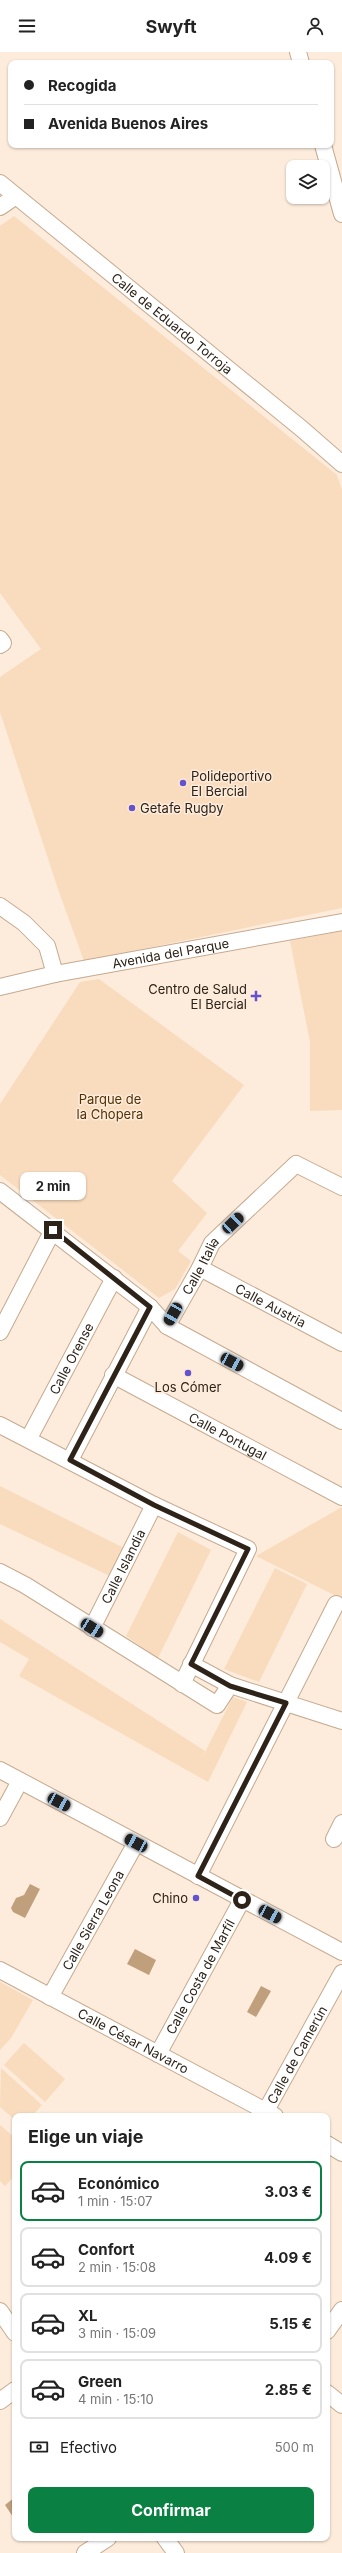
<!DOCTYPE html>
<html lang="es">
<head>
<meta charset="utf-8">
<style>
  :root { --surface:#fff; --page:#f6f6f6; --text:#222; --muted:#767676; --line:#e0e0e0; --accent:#0b8043 }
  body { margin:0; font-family:Inter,sans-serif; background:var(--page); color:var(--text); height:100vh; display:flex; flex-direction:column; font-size:15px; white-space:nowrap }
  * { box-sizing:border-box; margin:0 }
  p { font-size:13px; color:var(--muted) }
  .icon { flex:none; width:22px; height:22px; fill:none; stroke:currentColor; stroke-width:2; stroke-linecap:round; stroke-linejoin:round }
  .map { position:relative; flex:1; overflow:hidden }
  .drawer { position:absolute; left:12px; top:2061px; width:318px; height:428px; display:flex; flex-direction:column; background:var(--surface); border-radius:8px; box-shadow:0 1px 3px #0004 }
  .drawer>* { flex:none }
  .hud { position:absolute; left:8px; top:8px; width:326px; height:88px; border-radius:8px; box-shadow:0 1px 3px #0004; display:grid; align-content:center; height:88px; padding:0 16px; background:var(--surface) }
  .buttons { position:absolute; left:286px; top:108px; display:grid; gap:8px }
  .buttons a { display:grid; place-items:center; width:44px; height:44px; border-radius:8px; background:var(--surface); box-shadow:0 1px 3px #0004; font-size:20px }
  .end { position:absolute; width:18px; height:18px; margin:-9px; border:5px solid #2d2319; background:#fff; box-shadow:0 0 0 2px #fff }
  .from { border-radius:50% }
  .bubble { position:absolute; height:28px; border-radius:8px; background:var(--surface); box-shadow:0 1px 3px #0004; font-size:13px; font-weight:700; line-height:28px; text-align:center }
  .car { position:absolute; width:12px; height:24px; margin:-12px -6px; border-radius:5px; box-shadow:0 0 3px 1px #0007; background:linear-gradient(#222 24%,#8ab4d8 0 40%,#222 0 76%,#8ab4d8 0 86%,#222 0) }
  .hud b { display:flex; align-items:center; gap:14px; height:38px; font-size:15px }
  .hud b+b { border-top:1px solid var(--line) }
  .hud i { width:10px; height:10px; background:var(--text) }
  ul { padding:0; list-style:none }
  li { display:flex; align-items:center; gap:12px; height:60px; margin:0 8px 6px; padding:0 8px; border:2px solid var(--line); border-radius:8px }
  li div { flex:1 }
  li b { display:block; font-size:15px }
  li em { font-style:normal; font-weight:700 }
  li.current { border-color:var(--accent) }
  li>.icon { width:36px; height:36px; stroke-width:1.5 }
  h2 { padding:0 16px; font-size:18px; line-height:48px }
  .pay { display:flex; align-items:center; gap:10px; height:44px; padding:0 16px; font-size:15px }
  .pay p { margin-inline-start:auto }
  .cta { display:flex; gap:8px; margin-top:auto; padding:8px 16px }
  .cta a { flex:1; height:46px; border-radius:8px; background:var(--accent); color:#fff; font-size:16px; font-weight:700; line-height:46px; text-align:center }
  header { display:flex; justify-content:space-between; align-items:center; height:52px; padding:0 16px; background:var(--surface); font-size:18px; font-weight:700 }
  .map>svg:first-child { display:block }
  .green { fill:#f9dbbd }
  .water { fill:#c09f7d }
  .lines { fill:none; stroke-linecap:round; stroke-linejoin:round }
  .street-casing { stroke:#c5aa90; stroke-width:18 }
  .street { stroke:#fff; stroke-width:16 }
  .route { stroke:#2d2319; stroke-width:5 }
  .poi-dot { fill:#6452cb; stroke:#fdecdb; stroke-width:1.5 }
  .labels { text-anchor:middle; stroke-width:3; stroke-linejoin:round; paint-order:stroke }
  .street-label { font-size:13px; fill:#2d2319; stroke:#fdecdb }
  .poi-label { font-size:13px; fill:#2d2319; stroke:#fdecdb; text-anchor:start }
  .park-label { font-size:13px; fill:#533105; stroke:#fdecdb }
</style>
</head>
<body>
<header><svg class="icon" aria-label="menu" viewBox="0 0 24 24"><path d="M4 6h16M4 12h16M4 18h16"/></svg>Swyft<svg class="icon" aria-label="person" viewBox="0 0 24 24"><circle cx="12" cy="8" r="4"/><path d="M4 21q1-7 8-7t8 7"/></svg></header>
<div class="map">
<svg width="342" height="2501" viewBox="0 0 342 2501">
  <rect width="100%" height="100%" fill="#fdecdb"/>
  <!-- green -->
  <path class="green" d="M14,164l323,259 5,15v418l-258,53 -26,-72 -58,-177v-35l41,-28 -41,-56v-367z
    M342,879v179l-32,1v-69l-20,-101z
    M99,927l145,106 -72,96 35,32 -29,38 13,10 -16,28 -16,9 -159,-123v-71l80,-122z
    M0,1434l124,62 -14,28 -110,-52z
    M342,1455v92l-86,-43z
    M178,1480l33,18 -53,108 -32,-22z
    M275,1516l32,16 -48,98 -35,-13z
    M0,1567l205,132 -3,7 31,-61 14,5 -39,80 -189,-106 10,-17 -29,-17z
    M0,1930l33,18 -22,38 -11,12z
    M24,1991l41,36 -20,23 -41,-37z
    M1,2016l41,37 -10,11h-17v4l-15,-13z
    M0,2073l15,13v37l-10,11 -5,-5z"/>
  <!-- water -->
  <path class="water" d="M30,1832l10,5 -15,29 -12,-6 -2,-4 5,-10 8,-3z
    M135,1897l21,11 -7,15 -22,-11z
    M261,1934l10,5 -15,26 -9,-5z
    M15,2445v23l-10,-15z"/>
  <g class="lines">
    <defs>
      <g id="street">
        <path d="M298,0l3,11"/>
        <path d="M323,93l19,69"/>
        <path id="s1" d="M0,131l302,246 40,35"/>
        <path d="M0,155l16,-11"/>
        <path d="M0,587l3,4 -3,2"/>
        <path d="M0,854l24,17 23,23 8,28"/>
        <path id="s2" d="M0,935l55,-13 287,-52"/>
        <path d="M0,1139l150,116 17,19 175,95"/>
        <path id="s3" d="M200,1216l142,75"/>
        <path id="s4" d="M167,1274l33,-58 12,-25 84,-79 46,23"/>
        <path d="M0,1280l53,-102"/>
        <path id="s5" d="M113,1323l229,122"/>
        <path d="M0,1373l154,80 94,44 -66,135"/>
        <path id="s6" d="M29,1386l85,-160"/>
        <path d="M70,1408l80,-153"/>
        <path d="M0,1520l25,13 192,120 13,-20"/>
        <path id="s7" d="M92,1576l62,-123"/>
        <path d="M191,1612l39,21 112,36"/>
        <path d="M0,1718l342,182"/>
        <path d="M0,1766l20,-37"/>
        <path d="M334,1787l8,-16"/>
        <path d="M198,1824l138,-272"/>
        <path id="s8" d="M0,1918l275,146"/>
        <path id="s9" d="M50,1945l86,-154"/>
        <path id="s10" d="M158,2002l84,-154"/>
        <path id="s11" d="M263,2064l79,-143"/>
        <path d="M327,2092l15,9"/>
        <path d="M0,2259l15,22"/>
        <path d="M327,2279l15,-21"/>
        <path d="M327,2341l15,12"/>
        <path d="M0,2349l15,-11"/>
        <path d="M165,2486l11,15"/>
        <path d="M85,2501l23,-15"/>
      </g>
    </defs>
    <!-- street casing -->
    <use href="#street" class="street-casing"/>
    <!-- street -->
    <use href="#street" class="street"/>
  </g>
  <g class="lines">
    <!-- route -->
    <path class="route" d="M53,1178l97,77 -80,153 84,45 94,44 -57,115 39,22 56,17 -88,173 44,24"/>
  </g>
  <!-- markers -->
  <g class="poi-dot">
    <circle cx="183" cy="731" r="4"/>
    <circle cx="132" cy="756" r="4"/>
    <path d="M254 938h4v4h4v4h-4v4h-4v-4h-4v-4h4z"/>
    <circle cx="188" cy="1321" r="4"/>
    <circle cx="196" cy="1846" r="4"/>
  </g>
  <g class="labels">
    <!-- street labels -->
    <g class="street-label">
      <text dy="5" stroke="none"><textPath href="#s1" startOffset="222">Calle de Eduardo Torroja</textPath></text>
      <text dy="5" stroke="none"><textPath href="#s2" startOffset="174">Avenida del Parque</textPath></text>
      <text dy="5" stroke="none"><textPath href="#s4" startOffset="69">Calle Italia</textPath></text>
      <text dy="5" stroke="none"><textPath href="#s3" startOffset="80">Calle Austria</textPath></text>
      <text dy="5" stroke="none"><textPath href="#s6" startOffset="90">Calle Orense</textPath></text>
      <text dy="5" stroke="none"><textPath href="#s5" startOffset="130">Calle Portugal</textPath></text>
      <text dy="5" stroke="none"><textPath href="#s7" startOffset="69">Calle Islandia</textPath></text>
      <text dy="5" stroke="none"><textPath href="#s9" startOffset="88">Calle Sierra Leona</textPath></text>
      <text dy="5" stroke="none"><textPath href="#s10" startOffset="88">Calle Costa de Marfíl</textPath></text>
      <text dy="5" stroke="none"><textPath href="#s8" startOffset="151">Calle César Navarro</textPath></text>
      <text dy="5" stroke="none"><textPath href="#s11" startOffset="70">Calle de Camerún</textPath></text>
    </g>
    <!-- poi labels -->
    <g class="poi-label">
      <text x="191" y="729">Polideportivo<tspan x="191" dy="15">El Bercial</tspan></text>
      <text x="140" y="761">Getafe Rugby</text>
      <text x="247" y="942" text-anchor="end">Centro de Salud<tspan x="247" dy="15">El Bercial</tspan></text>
      <text x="188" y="1340" text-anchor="middle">Los Cómer</text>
      <text x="188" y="1851" text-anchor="end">Chino</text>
    </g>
    <!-- park labels -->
    <g class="park-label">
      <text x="110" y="1052">Parque de<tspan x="110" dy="15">la Chopera</tspan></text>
    </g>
  </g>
</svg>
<div class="buttons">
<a><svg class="icon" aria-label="layers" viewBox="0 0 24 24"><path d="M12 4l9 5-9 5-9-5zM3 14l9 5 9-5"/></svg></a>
</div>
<i class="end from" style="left:242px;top:1848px"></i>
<i class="end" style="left:53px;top:1178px"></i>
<div class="bubble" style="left:20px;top:1120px;width:66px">2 min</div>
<i class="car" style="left:233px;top:1171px;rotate:47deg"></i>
<i class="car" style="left:173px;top:1262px;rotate:210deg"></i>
<i class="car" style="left:232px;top:1310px;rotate:118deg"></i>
<i class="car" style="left:92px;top:1576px;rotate:122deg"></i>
<i class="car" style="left:59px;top:1750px;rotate:118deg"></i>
<i class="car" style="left:136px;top:1791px;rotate:298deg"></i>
<i class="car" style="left:270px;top:1862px;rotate:118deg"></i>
<div class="hud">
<b><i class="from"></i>Recogida</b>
<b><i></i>Avenida Buenos Aires</b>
</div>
<section class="drawer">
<h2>Elige un viaje</h2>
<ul>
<li class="current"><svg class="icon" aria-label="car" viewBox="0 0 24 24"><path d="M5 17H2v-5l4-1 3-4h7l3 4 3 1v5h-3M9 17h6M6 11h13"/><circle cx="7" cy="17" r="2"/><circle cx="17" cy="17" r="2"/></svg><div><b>Económico</b><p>1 min · 15:07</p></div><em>3.03 €</em></li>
<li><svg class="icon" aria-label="car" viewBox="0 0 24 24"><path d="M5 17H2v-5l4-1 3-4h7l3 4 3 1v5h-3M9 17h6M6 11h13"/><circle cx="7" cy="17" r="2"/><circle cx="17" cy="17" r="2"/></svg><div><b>Confort</b><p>2 min · 15:08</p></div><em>4.09 €</em></li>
<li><svg class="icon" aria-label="car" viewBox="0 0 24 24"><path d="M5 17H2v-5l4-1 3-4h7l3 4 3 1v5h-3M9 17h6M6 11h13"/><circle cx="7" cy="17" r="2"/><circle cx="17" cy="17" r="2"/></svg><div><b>XL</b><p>3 min · 15:09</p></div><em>5.15 €</em></li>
<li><svg class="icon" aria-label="car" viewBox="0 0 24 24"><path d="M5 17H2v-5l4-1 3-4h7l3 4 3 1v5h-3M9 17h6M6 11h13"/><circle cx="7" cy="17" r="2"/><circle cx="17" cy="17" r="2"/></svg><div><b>Green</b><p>4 min · 15:10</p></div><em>2.85 €</em></li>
</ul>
<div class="pay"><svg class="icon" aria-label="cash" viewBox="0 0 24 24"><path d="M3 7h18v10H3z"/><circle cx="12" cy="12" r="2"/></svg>Efectivo<p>500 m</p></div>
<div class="cta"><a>Confirmar</a></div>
</section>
</div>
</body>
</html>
